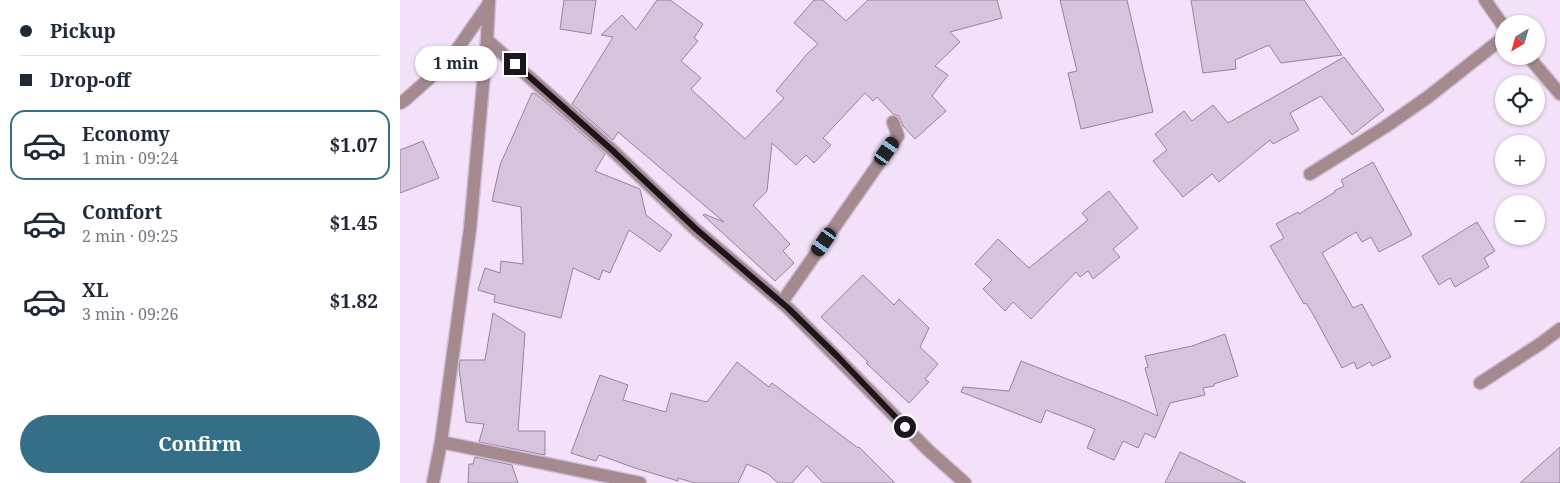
<!DOCTYPE html>
<html lang="en">
<head>
<meta charset="utf-8">
<style>
  :root { --surface:#fff; --page:#f6f6f7; --text:#1f2937; --muted:#747a83; --line:#e0e1e3; --accent:#346e87 }
  body { margin:0; font-family:"Noto Serif",serif; background:var(--page); color:var(--text); height:100vh; display:flex; flex-direction:column; font-size:19px; white-space:nowrap }
  * { box-sizing:border-box; margin:0 }
  p { font-size:16px; color:var(--muted) }
  .icon { flex:none; width:28px; height:28px; fill:none; stroke:currentColor; stroke-width:2; stroke-linecap:round; stroke-linejoin:round }
  .map { position:relative; flex:1; overflow:hidden }
  .panel { display:flex; flex-direction:column; background:var(--surface); width:400px }
  .panel>* { flex:none }
  .hud { display:grid; align-content:center; height:110px; padding:0 20px; background:var(--surface) }
  .needle { width:32px; rotate:217deg }
  .tools { position:absolute; left:1095px; top:15px; display:grid; gap:10px }
  .tools a { display:grid; place-items:center; width:50px; height:50px; border-radius:50%; background:var(--surface); box-shadow:0 1px 4px #0004; font-size:25px }
  .end { position:absolute; width:22px; height:22px; margin:-11px; border:6px solid #1c151e; background:#fff; box-shadow:0 0 0 2px #fff }
  .from { border-radius:50% }
  .bubble { position:absolute; height:35px; border-radius:18px; background:var(--surface); box-shadow:0 1px 4px #0004; font-size:16px; font-weight:700; line-height:35px; text-align:center }
  .car { position:absolute; width:15px; height:30px; margin:-15px -8px; border-radius:6px; box-shadow:0 0 4px 1px #0007; background:linear-gradient(#222 24%,#8ab4d8 0 40%,#222 0 76%,#8ab4d8 0 86%,#222 0) }
  .hud b { display:flex; align-items:center; gap:18px; height:48px; font-size:19px }
  .hud b+b { border-top:1px solid var(--line) }
  .hud i { width:12px; height:12px; background:var(--text) }
  ul { padding:0; list-style:none }
  li { display:flex; align-items:center; gap:15px; height:70px; margin:0 10px 8px; padding:0 10px; border:2px solid transparent; border-radius:15px }
  li div { flex:1 }
  li b { display:block; font-size:19px }
  li em { font-style:normal; font-weight:700 }
  li.current { border-color:var(--accent) }
  li>.icon { width:45px; height:45px; stroke-width:1.5 }
  .action { display:flex; gap:10px; margin-top:auto; padding:10px 20px }
  .action a { flex:1; height:58px; border-radius:30px; background:var(--accent); color:#fff; font-size:20px; font-weight:700; line-height:58px; text-align:center }
  main { display:flex; flex:1; min-height:0 }
  .map>svg:first-child { display:block }
  .building { fill:#d6c4dc; stroke:#95849b }
  .lines { fill:none; stroke-linecap:round; stroke-linejoin:round }
  .minor-casing { stroke:#ccbbd2; stroke-width:15 }
  .minor { stroke:#a48a8f; stroke-width:12 }
  .route { stroke:#1c151e; stroke-width:6 }
</style>
</head>
<body>
<main>
<section class="panel">
<div class="hud">
<b><i class="from"></i>Pickup</b>
<b><i></i>Drop-off</b>
</div>
<ul>
<li class="current"><svg class="icon" aria-label="car" viewBox="0 0 24 24"><path d="M5 17H2v-5l4-1 3-4h7l3 4 3 1v5h-3M9 17h6M6 11h13"/><circle cx="7" cy="17" r="2"/><circle cx="17" cy="17" r="2"/></svg><div><b>Economy</b><p>1 min · 09:24</p></div><em>$1.07</em></li>
<li><svg class="icon" aria-label="car" viewBox="0 0 24 24"><path d="M5 17H2v-5l4-1 3-4h7l3 4 3 1v5h-3M9 17h6M6 11h13"/><circle cx="7" cy="17" r="2"/><circle cx="17" cy="17" r="2"/></svg><div><b>Comfort</b><p>2 min · 09:25</p></div><em>$1.45</em></li>
<li><svg class="icon" aria-label="car" viewBox="0 0 24 24"><path d="M5 17H2v-5l4-1 3-4h7l3 4 3 1v5h-3M9 17h6M6 11h13"/><circle cx="7" cy="17" r="2"/><circle cx="17" cy="17" r="2"/></svg><div><b>XL</b><p>3 min · 09:26</p></div><em>$1.82</em></li>
</ul>
<div class="action"><a>Confirm</a></div>
</section>
<div class="map">
<svg width="1160" height="483" viewBox="0 0 1160 483">
  <rect width="100%" height="100%" fill="#f3e0f9"/>
  <!-- building -->
  <path class="building" d="M164,0h32l-5,34 -31,-5z
    M257,0h13l33,24 -9,14 4,3 -17,20 20,17 -10,11 54,50 39,-41 -8,-7 32,-38 10,-9 -24,-21 20,-23h9l23,21 22,-21h129l5,18 -52,14 10,10 -25,24 13,9 -16,21 14,15 -31,28 -12,-13 -4,-10 -6,-2 -16,-17 -4,4 -8,-8 -42,45 8,7 -17,18 -8,-8 -10,10 -24,-22 -5,48 -14,14 37,39 -7,7 11,12 -19,18 -72,-66 1,-1 20,8 -106,-90 -5,8 -41,-36 41,-67 -12,-2 21,-20 14,15z
    M660,0h67l26,112 -72,17 -13,-56 9,-2z
    M791,0h113l38,55 -61,8 -12,-18 -34,15 1,9 -33,4z
    M944,57l40,53 -32,25 -31,-39 -31,17 9,17 -26,14 -3,-4 -51,42 -7,-8 -29,23 -30,-36 14,-11 -12,-16 29,-23 8,10 21,-16 15,18z
    M132,93l4,1 69,60 -10,17 45,18 6,26 26,20 -12,17 -31,-22 -19,43 -7,-3 -4,10 -26,-12 -12,50 -67,-16 1,-7 -17,-5 7,-22 15,5 1,-12 22,3 -2,-57 -29,-6 8,-36z
    M23,141l16,37 -39,15v-43z
    M973,162l39,73 -33,17 -8,-15 -9,5 -6,-10 -34,21 31,55 9,-4 29,53 -19,9 -2,-4 -13,7 -3,-7 -12,6 -28,-52 -8,-13 -2,1 -34,-58 14,-8 -8,-14 22,-12 1,2 36,-22 -1,-1 10,-5 -3,-6z
    M709,191l29,37 -25,21 7,8 -27,22 -5,-8 -8,6 -4,-5 -45,47 -18,-17 -8,9 -22,-22 9,-9 -17,-16 23,-25 31,29 59,-48 -6,-7z
    M1077,222l18,29 -11,7 5,9 -34,20 -5,-9 -11,7 -17,-29z
    M463,275l31,30 5,-6 30,29 -9,19 18,17 -13,15 4,3 -20,21 -43,-40 2,-1 -47,-45z
    M93,313l32,20 -7,98h27v24l-66,-13 5,-18 -18,-2 -7,-53 1,-9h25z
    M825,334l13,42 -24,8v2l-11,2 2,7 -35,8 -15,35 -10,-5 -7,15 -15,-7 -9,19 -27,-12 8,-19 -49,-19 -5,13 -80,-31 2,-5 46,4 12,-30 108,42 29,13 -13,-48 3,-1 -3,-11 47,-10z
    M337,362l32,25 3,-4 86,65 1,-1 36,36h-72l-16,-17 -15,17h-14l-10,-9 -21,-10 -9,19h-43l-17,-5v3l-43,-13 -36,-13 -3,6 -25,-8 29,-78 28,10 -5,15 43,12 5,-19 36,9z
    M1160,447v36h-40z
    M780,452l66,31h-81z
    M75,457l37,8 6,18h-50l1,-19h4z"/>
  <g class="lines">
    <defs>
      <path id="minor" d="M1085,0l19,27
        M87,40l125,110 83,79 93,79 140,142 37,33
        M1128,56l32,38
        M0,103l5,-3 44,-39 39,-56
        M910,174l75,-47 43,-30 76,-60
        M382,302l116,-166 -5,-14
        M1080,383l60,-39 20,-15
        M41,442l199,41
        M33,483l8,-41 29,-213 17,-189 2,-40"/>
    </defs>
    <!-- minor casing -->
    <use href="#minor" class="minor-casing"/>
    <!-- minor -->
    <use href="#minor" class="minor"/>
  </g>
  <g class="lines">
    <!-- route -->
    <path class="route" d="M115,64l97,86 84,79 92,79 49,48 68,71"/>
  </g>
</svg>
<div class="tools">
<a><svg class="needle" viewBox="-14 -14 28 28"><path d="M0-13l5 13h-10z" fill="#e53935"/><path d="M0 13l5-13h-10z" fill="#747a83"/></svg></a>
<a><svg class="icon" aria-label="locate" viewBox="0 0 24 24"><circle cx="12" cy="12" r="6"/><path d="M12 2v4M12 18v4M2 12h4M18 12h4"/></svg></a>
<a>+</a>
<a>−</a>
</div>
<i class="end from" style="left:505px;top:427px"></i>
<i class="end" style="left:115px;top:64px"></i>
<div class="bubble" style="left:15px;top:46px;width:82px">1 min</div>
<i class="car" style="left:487px;top:151px;rotate:35deg"></i>
<i class="car" style="left:424px;top:242px;rotate:215deg"></i>
</div>
</main>
</body>
</html>
